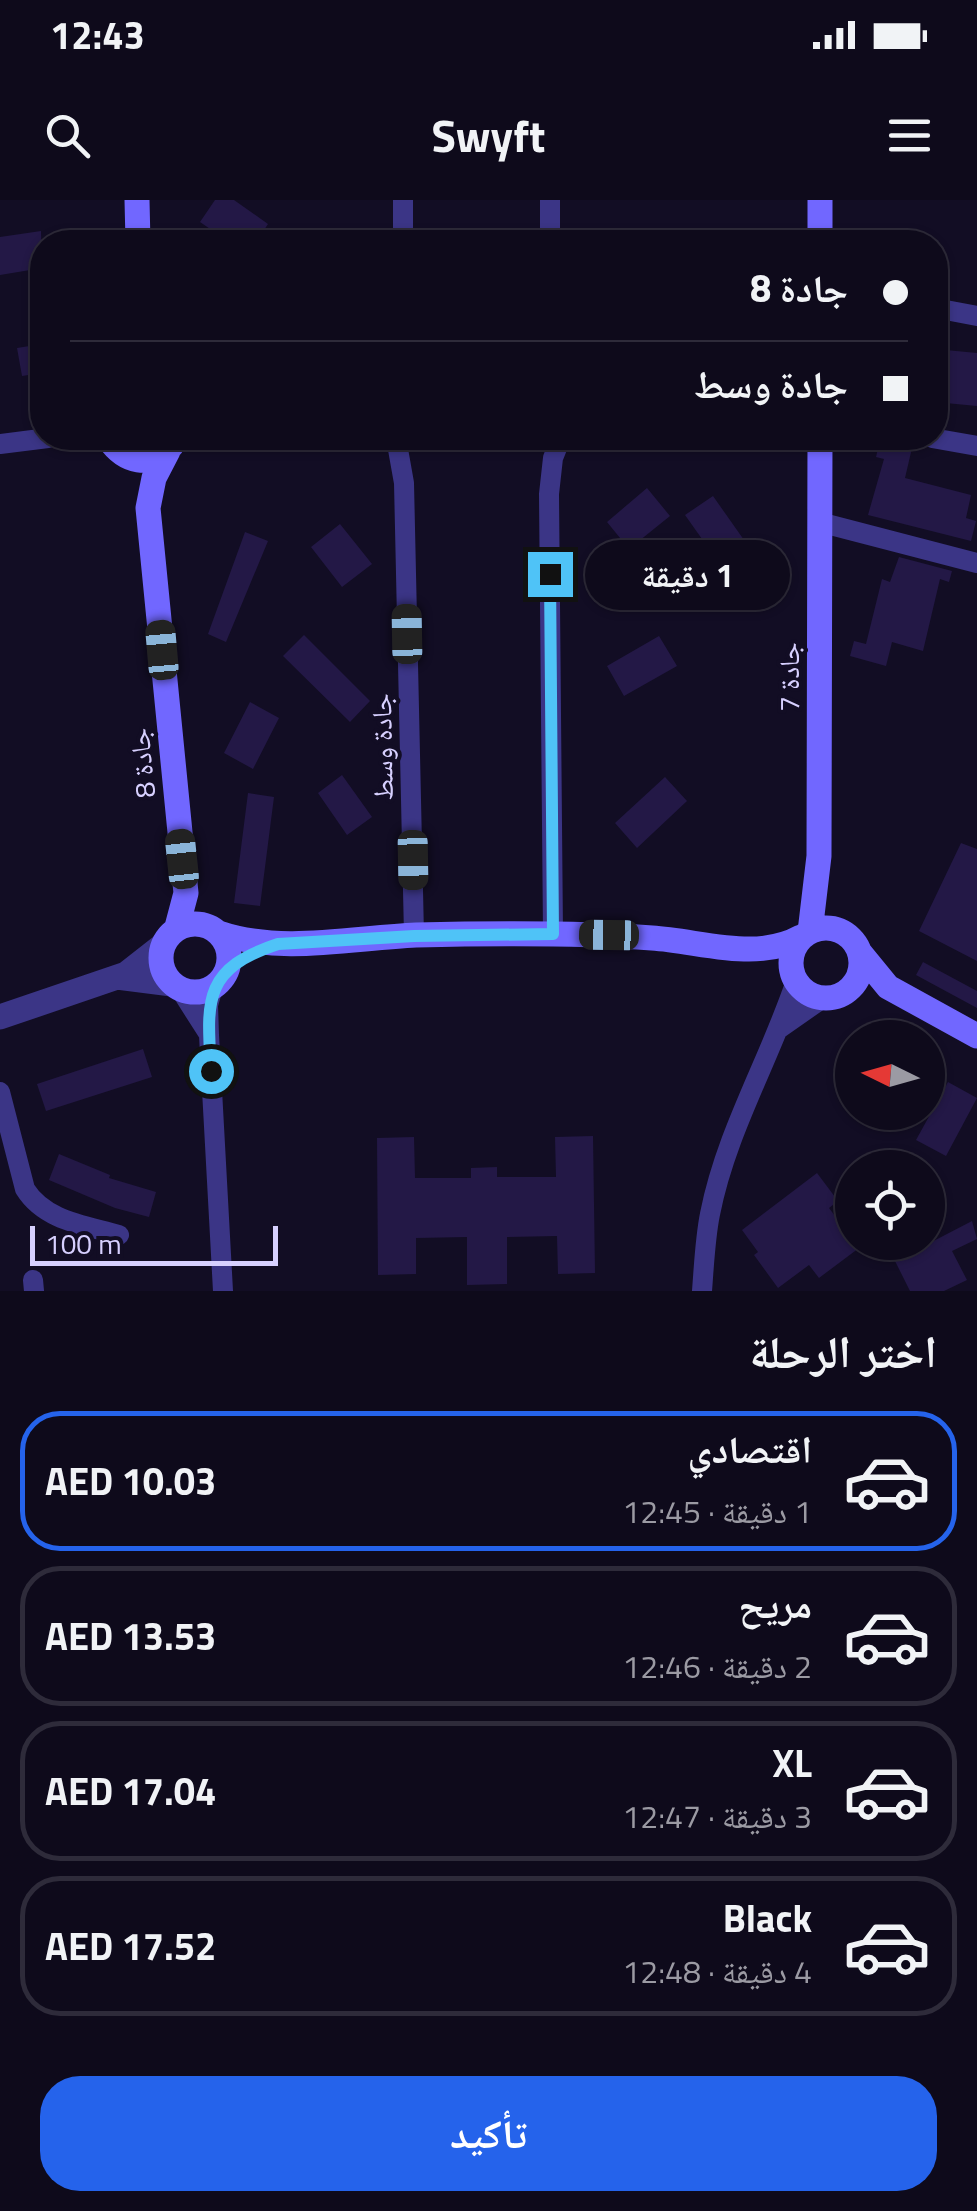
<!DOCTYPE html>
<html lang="ar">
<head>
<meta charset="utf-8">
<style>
  :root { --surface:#0e0a1b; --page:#171324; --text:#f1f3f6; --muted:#9b9aa3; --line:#2e2b3a; --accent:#2563eb }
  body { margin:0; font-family:"Titillium Web","Noto Naskh Arabic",sans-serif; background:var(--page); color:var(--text); direction:rtl; height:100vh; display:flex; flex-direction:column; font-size:38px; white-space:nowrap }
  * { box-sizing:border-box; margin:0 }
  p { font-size:32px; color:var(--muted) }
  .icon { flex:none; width:55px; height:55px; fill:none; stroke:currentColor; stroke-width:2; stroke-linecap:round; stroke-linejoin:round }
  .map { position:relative; height:1091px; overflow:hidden; direction:ltr }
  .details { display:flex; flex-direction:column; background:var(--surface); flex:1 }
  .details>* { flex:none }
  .hud { position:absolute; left:30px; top:30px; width:918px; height:220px; border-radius:40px; box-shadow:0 2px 8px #0004,0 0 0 2px var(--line); direction:rtl; display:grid; align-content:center; height:220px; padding:0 40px; background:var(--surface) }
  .needle { width:65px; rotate:275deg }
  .fabs { position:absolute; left:835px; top:820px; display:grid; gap:20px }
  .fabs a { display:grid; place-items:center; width:110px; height:110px; border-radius:50%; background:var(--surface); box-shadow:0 2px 8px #0004,0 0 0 2px var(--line); font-size:50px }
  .scale { position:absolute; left:30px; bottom:25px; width:248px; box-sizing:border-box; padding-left:10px; border:5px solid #d7d0ff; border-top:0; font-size:28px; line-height:35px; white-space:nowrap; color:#d7d0ff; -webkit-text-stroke:8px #120d24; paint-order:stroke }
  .end { position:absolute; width:45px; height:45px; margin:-22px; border:12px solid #4fc3f7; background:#111; box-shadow:0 0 0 5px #111 }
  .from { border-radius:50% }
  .bubble { position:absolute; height:70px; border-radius:35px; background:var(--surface); box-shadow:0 2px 8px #0004,0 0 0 2px var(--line); font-size:32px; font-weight:700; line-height:70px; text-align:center; direction:rtl }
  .car { position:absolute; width:30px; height:60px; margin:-30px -15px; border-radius:12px; box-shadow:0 0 8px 2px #0007; background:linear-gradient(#222 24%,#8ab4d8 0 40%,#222 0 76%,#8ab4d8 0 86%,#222 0) }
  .hud b { display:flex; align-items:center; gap:35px; height:95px; font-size:38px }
  .hud b+b { border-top:2px solid var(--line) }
  .hud i { width:25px; height:25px; background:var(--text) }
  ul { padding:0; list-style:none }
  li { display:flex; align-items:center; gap:30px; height:140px; margin:0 20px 15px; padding:0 20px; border:5px solid var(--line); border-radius:40px }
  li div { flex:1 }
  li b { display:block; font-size:38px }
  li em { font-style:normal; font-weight:700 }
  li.selected { border-color:var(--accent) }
  li>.icon { width:90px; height:90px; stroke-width:1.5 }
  h2 { padding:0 40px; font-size:45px; line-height:120px }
  .primary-button { display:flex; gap:20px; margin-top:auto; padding:20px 40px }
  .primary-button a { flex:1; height:115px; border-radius:40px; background:var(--accent); color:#fff; font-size:40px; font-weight:700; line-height:115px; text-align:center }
  .status { display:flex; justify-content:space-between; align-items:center; height:70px; padding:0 50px; background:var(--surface); direction:ltr }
  .status svg { height:28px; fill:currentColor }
  header { display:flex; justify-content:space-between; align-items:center; height:130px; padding:0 40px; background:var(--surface); font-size:45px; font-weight:700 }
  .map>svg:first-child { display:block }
  .building { fill:#231846 }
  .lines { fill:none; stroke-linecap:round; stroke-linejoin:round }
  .minor { stroke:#3b3586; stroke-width:20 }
  .tertiary { stroke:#3b3586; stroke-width:25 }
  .secondary { stroke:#7167ff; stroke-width:25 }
  .route { stroke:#4fc3f7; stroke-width:12 }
  .labels { text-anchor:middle; stroke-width:8; stroke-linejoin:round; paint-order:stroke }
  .street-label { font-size:28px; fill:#d7d0ff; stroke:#120d24 }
</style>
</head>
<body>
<div class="status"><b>12:43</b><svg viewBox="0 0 49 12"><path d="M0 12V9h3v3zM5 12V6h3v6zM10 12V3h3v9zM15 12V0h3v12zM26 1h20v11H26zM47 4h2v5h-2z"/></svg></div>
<header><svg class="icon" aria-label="menu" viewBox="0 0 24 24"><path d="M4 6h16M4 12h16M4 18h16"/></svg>Swyft<svg class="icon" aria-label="search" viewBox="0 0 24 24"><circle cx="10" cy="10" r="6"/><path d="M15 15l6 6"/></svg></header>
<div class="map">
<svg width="977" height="1091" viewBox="0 0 977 1091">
  <rect width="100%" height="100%" fill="#120d24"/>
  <!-- building -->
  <path class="building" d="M215,0h19l34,24 -12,18h-27l-29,-20z
    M41,31l1,37 -42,7v-38z
    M42,144v29l-20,3 -5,-28z
    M935,149l42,4v53l-42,-4z
    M880,240l32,8 -7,30 66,17 -5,23 10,3 -5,20 -103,-26 16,-56 -8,-2z
    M647,288l23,28 -41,33 -22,-27z
    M713,296l50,71 -27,20 -51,-72z
    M340,324l32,40 -30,23 -31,-40z
    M245,332l23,9 -42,101 -18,-8z
    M899,357l53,14 -3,11 -9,-3 -17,72 -31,-9 -6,24 -36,-10 4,-15 12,3 16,-65 8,3z
    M304,435l66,66 -20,21 -67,-66z
    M659,436l18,30 -53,30 -17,-30z
    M250,502l29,16 -26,51 -29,-16z
    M342,575l30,42 -25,18 -29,-42z
    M665,577l22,24 -50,47 -22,-25z
    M248,593l26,4 -14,109 -26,-3z
    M961,643l16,6v112l-58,-30z
    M923,762l54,29v17l-61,-33z
    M143,849l9,28 -106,34 -9,-27z
    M948,882l29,16 -31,58 -30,-16z
    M593,936l2,137 -37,1 -1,-38 -50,1v47l-40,1v-48l-51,1v36l-38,1 -1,-137 37,-1 1,41h56v-10l26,-1v10h59l-1,-40z
    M59,954l51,21 -1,3 47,14 -7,25 -34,-9 -66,-28z
    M817,973l21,28 -9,7 30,40 -40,30 -10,-13 -31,23 -24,-33 4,-3 -16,-22z
    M972,1021l5,18 -25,12 15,29 -23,11h-34l-15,-30z"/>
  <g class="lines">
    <!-- minor -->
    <path class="minor" d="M403,0v42
      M550,42v-42
      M935,108l42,8
      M396,238l8,45 10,452
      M932,238l45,8
      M0,244l48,-6
      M819,322l158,41
      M553,734l-4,-440 4,-36 8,-20
      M213,787l-5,18 1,30 14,256
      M180,789l28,44
      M780,828l43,-30
      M0,892l25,97c20,32 60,36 94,46
      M33,1080l1,11
      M702,1091c2,-25 3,-52 8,-77 16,-82 60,-155 86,-233"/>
    <!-- tertiary -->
    <path class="tertiary" d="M117,777l55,7
      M0,817l126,-43 37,-29"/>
    <!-- secondary -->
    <path class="secondary" d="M137,0l1,42
      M820,0v42
      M108,238c16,24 43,32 64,7
      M168,251l-14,27 -6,30 38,385 -9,34
      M161 758a34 34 0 1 1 68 0a34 34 0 1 1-68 0Z
      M791 763a35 35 0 1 1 70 0a35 35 0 1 1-70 0Z
      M810,732l9,-76 1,-418
      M219,733c62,21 132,5 197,2 78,-2 158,-3 236,3 49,3 104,24 149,-1
      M861,754l27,33 89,49"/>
  </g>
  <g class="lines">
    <!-- route -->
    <path class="route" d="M211,871c-4,-70 -9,-102 67,-127l136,-8 139,-2 -3,-360"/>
  </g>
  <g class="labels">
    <!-- street labels -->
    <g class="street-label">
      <text transform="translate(789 477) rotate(-90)" y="10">جادة 7</text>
      <text transform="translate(382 547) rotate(-91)" y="10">جادة وسط</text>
      <text transform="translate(142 563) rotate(-96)" y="10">جادة 8</text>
    </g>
  </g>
</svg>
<div class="fabs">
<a><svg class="needle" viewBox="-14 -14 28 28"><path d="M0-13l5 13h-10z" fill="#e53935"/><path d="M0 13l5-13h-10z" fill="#9b9aa3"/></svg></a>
<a><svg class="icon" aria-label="locate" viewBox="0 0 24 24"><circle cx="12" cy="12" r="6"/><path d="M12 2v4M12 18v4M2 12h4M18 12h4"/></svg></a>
</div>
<div class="scale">100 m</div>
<i class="end from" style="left:211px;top:871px"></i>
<i class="end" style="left:550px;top:374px"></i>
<div class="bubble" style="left:585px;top:340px;width:205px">1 دقيقة</div>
<i class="car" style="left:407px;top:434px;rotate:359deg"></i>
<i class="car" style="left:162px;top:450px;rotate:355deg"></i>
<i class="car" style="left:182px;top:659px;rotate:354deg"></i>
<i class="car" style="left:413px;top:660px;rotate:179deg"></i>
<i class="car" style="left:609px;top:735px;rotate:271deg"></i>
<div class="hud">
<b><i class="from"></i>جادة 8</b>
<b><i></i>جادة وسط</b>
</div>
</div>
<section class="details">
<h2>اختر الرحلة</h2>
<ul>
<li class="selected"><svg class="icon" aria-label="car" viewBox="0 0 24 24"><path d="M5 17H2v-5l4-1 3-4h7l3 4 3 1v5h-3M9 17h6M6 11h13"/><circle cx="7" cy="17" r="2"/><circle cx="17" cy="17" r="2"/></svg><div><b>اقتصادي</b><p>1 دقيقة · 12:45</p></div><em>AED 10.03</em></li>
<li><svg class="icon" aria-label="car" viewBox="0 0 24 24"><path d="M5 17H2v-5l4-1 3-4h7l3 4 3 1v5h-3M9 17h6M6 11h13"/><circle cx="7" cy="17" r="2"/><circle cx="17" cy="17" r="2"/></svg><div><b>مريح</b><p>2 دقيقة · 12:46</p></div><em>AED 13.53</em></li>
<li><svg class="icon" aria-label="car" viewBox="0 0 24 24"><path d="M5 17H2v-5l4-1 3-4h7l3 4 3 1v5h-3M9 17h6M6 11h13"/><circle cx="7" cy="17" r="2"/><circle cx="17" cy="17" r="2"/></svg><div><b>XL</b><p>3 دقيقة · 12:47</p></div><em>AED 17.04</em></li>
<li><svg class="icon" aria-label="car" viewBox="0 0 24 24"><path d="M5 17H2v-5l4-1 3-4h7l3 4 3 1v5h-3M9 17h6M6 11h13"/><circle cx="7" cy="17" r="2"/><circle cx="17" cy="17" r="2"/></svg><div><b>Black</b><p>4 دقيقة · 12:48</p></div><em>AED 17.52</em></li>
</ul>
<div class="primary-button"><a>تأكيد</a></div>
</section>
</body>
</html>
